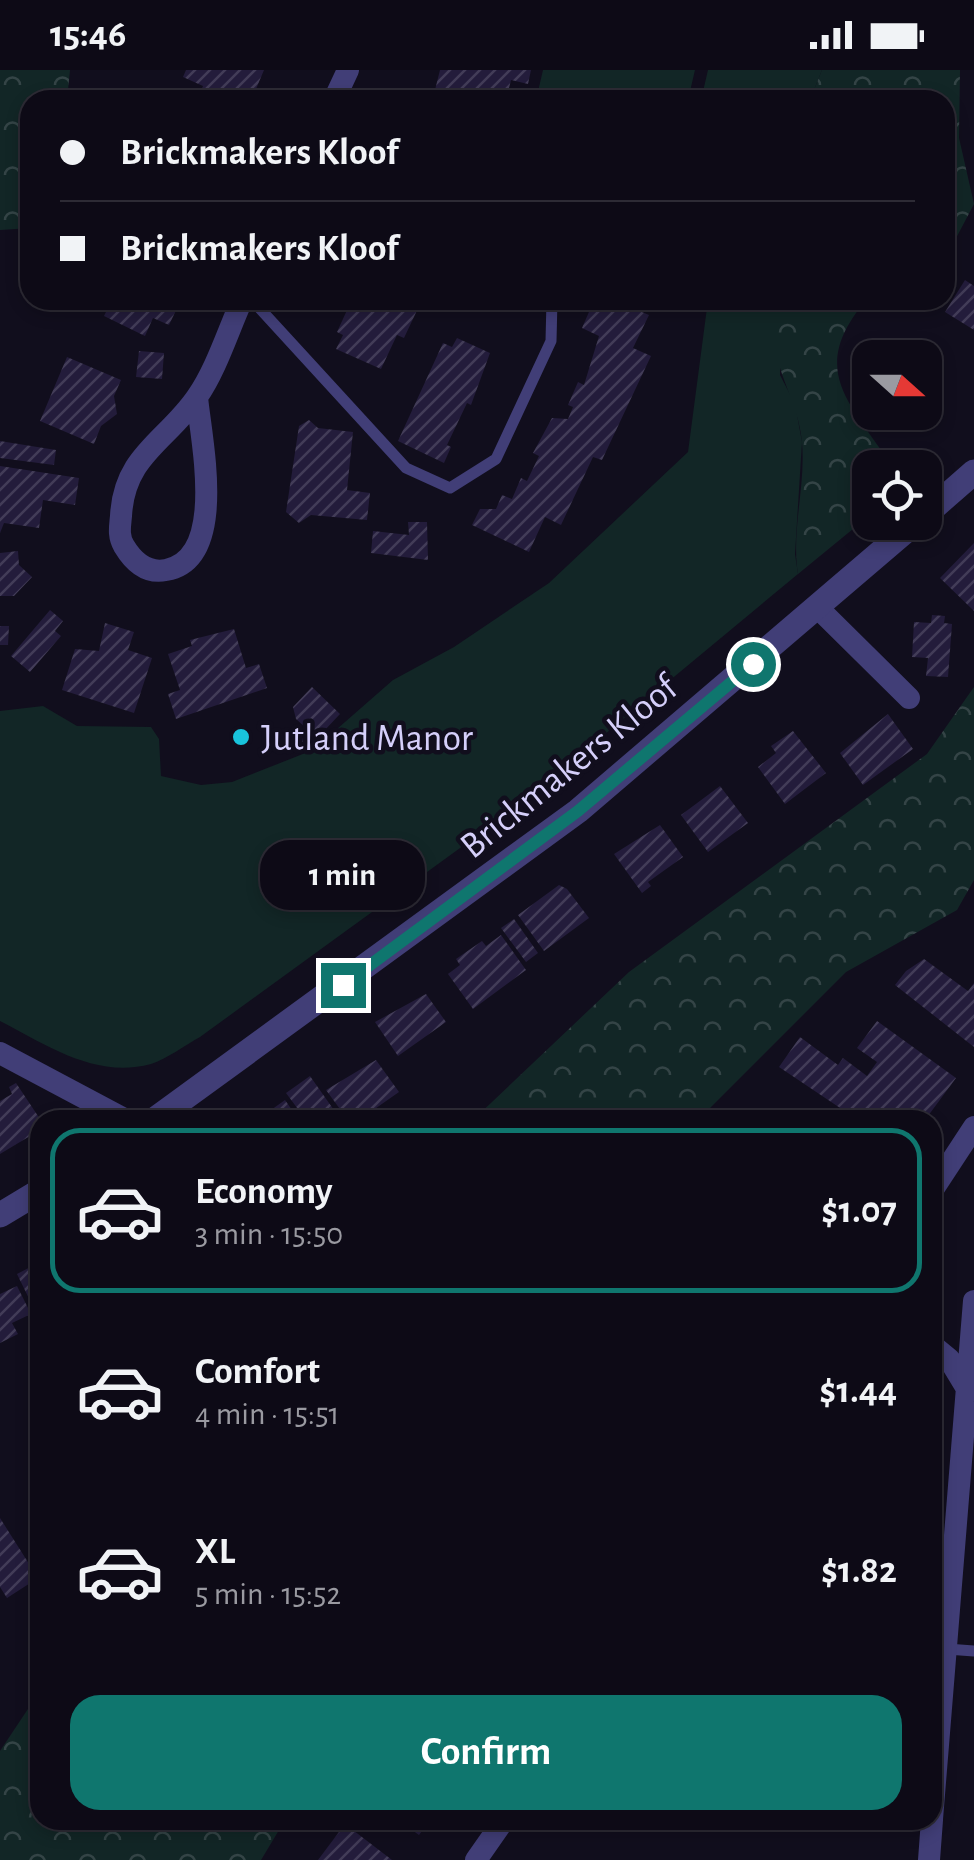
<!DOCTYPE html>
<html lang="en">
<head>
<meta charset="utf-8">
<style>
  :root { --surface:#0d0a16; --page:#1b1823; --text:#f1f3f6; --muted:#9a9aa1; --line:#2d2b35; --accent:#0f766e }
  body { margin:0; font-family:"Alegreya Sans",sans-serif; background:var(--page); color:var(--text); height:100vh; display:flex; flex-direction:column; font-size:38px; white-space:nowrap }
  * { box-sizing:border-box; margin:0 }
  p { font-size:32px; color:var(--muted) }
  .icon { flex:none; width:55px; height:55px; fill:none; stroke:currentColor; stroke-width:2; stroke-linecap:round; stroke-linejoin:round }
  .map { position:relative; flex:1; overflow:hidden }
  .sheet { position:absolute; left:30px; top:1040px; width:912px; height:720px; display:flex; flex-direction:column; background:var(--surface); border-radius:30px; box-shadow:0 5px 15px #0003,0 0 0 2px var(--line) }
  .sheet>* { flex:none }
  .banner { position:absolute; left:20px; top:20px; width:935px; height:220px; border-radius:30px; box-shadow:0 5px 15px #0003,0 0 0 2px var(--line); display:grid; align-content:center; height:220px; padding:0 40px; background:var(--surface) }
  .needle { width:65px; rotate:111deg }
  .buttons { position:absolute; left:852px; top:270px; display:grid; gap:20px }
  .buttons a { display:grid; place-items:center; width:90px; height:90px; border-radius:20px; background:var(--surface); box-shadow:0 5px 15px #0003,0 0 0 2px var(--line); font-size:50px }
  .end { position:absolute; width:45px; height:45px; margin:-22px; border:12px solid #0f766e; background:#fff; box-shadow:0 0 0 5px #fff }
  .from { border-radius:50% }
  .bubble { position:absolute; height:70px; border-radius:30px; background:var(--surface); box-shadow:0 5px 15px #0003,0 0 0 2px var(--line); font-size:32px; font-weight:700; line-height:70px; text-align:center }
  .banner b { display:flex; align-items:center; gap:35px; height:95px; font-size:38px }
  .banner b+b { border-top:2px solid var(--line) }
  .banner i { width:25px; height:25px; background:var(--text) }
  ul { padding:18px 0 0; list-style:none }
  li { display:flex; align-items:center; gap:30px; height:165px; margin:0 20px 15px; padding:0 20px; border:5px solid transparent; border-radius:30px }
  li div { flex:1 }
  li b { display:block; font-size:38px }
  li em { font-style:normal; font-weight:700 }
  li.current { border-color:var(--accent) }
  li>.icon { width:90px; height:90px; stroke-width:1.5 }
  .button { display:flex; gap:20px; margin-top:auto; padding:20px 40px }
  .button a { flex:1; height:115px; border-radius:30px; background:var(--accent); color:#fff; font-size:40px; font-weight:700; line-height:115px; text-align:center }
  .status { display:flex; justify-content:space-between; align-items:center; height:70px; padding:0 50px; background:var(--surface); direction:ltr }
  .status svg { height:28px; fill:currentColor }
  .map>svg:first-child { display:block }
  .green { fill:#122626 }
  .forest { fill:url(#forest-crowns) }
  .building { fill:url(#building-hatch) }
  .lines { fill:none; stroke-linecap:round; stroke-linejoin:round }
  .service { stroke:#413e77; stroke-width:11 }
  .minor { stroke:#413e77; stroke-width:22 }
  .tertiary { stroke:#413e77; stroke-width:25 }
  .route { stroke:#0f766e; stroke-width:12 }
  .poi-dot { fill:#19c4dc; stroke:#110e1d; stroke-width:4 }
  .labels { text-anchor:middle; stroke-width:9; stroke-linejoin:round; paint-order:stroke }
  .poi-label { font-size:38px; fill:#d5cffa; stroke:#110e1d; text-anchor:start }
  .street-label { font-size:38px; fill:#d5cffa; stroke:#110e1d }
</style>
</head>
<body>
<div class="status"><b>15:46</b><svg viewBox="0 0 49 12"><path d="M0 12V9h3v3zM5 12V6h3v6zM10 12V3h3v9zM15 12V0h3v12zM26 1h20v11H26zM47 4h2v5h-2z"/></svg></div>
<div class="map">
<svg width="974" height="1790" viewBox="0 0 974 1790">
  <defs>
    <pattern id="forest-crowns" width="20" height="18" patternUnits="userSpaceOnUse" patternTransform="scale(2.5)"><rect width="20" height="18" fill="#122626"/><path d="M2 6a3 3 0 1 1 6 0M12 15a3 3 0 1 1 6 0" fill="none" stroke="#344446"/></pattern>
    <pattern id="building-hatch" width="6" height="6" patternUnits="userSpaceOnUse" patternTransform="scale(2.5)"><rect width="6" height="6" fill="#231c3b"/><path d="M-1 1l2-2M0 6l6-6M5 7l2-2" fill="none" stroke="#423c58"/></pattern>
  </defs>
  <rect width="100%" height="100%" fill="#110e1d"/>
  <!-- green -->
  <path class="green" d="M543,0h152l-7,30h-152z
    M708,0h114l-12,30h-109z
    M708,230h76l-4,8v67l15,29 7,38 -7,112 3,20 -276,229 -322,234c-15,8 -33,22 -49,27 -56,15 -104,-19 -151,-43v-310l43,-5 34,20 74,1 8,12 2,37 40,9 31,-3 81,-32 80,-70 61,-33 95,-64 139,-131z"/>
  <!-- forest -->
  <path class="forest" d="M0,0h70l-3,30h-37v128l-30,2z
    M822,0h138l-1,68 15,66 -29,55v-159h-135z
    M784,230h82c-55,66 -22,97 20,157l1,10 -17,1v47l-72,59c-7,-44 8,-88 4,-132 -4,-51 -46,-91 -18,-142z
    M974,617v193l-17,30 -111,62 -148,148h-225l156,-148 298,-218z
    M40,1621v129h245l-24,40h-261v-109z"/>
  <!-- building -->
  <path class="building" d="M186,0h78l-11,26 10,4h-66l6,-14 -20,-9z
    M440,0h91l-3,14 -17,-4 -5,20h-30l-41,-10z
    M965,210l9,6v44l-29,-18z
    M112,230h69l-12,25 -16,-7 -8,18 -41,-20z
    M360,230l61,2 -17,36 -7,-3 -16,34 -45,-20 7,-14 -6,-3 11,-24 7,3z
    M601,230h32l-3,7 19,8 -16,33 18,8 -49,104 -9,-3 -32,68 -16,-8 -16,35 -57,-27 8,-16h16l6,-14 10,4 9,-21 6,3 12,-25 -6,-3 19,-35 16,1 5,-12 -5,-2 10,-23 6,3 15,-49 -17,-8 10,-23 5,2z
    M457,268l33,15 -19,52 -4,-2 -20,42 4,2 -7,16 -46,-22 45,-98 9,4z
    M139,281l25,2 -2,26 -26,-2z
    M67,287l54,23 -7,16 3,18 -16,12 -7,18 -54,-23z
    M309,350l9,8 35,4 -6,58 23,3 -3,27 -56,-5 -12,8 -13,-11 13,-86z
    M0,371l56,9 -2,15 -54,-7z
    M0,396l79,12 -4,27 -32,-5 -4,28 -35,-5 -4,10z
    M408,452h19l1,38 -57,-7 2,-22 36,4z
    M974,473v68l-34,-33z
    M18,481l1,14 13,12 -18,19h-14v-43z
    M50,540l13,11 -8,10 6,5 -31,36 -19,-16z
    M932,545l13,1 -1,7 8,1 -4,53 -22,-1 2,-18 -16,-1 2,-35 17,1z
    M105,553l29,9 -6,18 24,8 -18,55 -72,-23 13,-41 24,2z
    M0,556h9l-1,19h-8z
    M234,559l12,39 13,-4 8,24 -91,31 -8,-25 12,-4 -12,-36 24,-8 -2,-6z
    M312,617l28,27 -34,36 -11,-11 10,-12 -9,-8 -3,-12z
    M888,644l25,35 -50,36 -23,-32z
    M793,661l33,42 -41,31 -27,-37 18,-14 -5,-7z
    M720,716l28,37 -40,29 -27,-37z
    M660,755l23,32 -35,25 3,4 -9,7 -28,-39z
    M559,815l8,4 22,29 -45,33 -26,-36z
    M514,849l24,34 -12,9 -25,-34z
    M501,865l25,35 -53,39 -25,-35 12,-9 -4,-6 26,-18 4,5z
    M924,889l44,32 6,-8v64l-79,-62 11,-14z
    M426,924l20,28 -48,34 -23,-34z
    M877,951l79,57 -31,42h-67l-79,-53 21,-30 38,28 5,-7 24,18 10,-14 -20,-14z
    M376,990l23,32 -40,28h-11l-22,-30z
    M310,1006l26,37 -9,7h-21l-20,-27z
    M16,1013l24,36v11l-40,24v-53l12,-7 -3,-7z
    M285,1030l14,20h-42z
    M40,1192v59l-23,-47z
    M17,1216l14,28 -19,9 6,11 -18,9v-49z
    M0,1448l38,60 -31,20 -7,-11z
    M398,1750h32l-11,15z
    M345,1754l47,36h-74z"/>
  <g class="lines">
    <!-- service -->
    <path class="service" d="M252,230l154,168 44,20 46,-29 55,-118 1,-41
      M947,1579l27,2"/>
    <!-- minor -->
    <path class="minor" d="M334,30l14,-30
      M197,327c4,43 31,162 -31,173 -20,4 -33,-9 -42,-24 -6,-10 -4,-19 -3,-30 3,-61 46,-75 76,-119 19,-27 31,-66 45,-97
      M819,539l90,89
      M0,983l126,67
      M932,1121l42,-64
      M932,1275l17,14 20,33
      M932,1749l42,-518
      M476,1790l28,-40
      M929,1790l3,-40"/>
    <!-- tertiary -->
    <path class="tertiary" d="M925,445l49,-43
      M154,1050l424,-309 338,-289
      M0,1145l40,-24"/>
  </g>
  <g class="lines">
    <!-- route -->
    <path class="route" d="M343,915l235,-174 175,-147"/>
  </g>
  <!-- markers -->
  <circle class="poi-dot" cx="241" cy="667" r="10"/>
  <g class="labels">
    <!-- poi labels -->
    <g class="poi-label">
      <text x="261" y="680">Jutland Manor</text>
    </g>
    <!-- street labels -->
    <g class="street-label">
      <text transform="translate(568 696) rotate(-39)" y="13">Brickmakers Kloof</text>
    </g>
  </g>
</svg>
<div class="buttons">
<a><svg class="needle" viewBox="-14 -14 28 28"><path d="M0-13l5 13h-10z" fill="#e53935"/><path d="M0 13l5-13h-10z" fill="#9a9aa1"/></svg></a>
<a><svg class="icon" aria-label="locate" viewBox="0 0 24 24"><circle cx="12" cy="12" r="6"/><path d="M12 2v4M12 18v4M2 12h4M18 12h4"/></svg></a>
</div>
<i class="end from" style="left:753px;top:594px"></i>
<i class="end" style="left:343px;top:915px"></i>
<div class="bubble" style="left:260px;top:770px;width:165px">1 min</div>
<div class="banner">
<b><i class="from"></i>Brickmakers Kloof</b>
<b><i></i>Brickmakers Kloof</b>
</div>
<section class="sheet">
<ul>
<li class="current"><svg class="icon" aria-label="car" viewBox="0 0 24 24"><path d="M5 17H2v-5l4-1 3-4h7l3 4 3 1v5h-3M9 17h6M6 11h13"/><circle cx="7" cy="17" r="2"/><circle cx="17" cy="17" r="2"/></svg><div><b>Economy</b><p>3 min · 15:50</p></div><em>$1.07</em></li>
<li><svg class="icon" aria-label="car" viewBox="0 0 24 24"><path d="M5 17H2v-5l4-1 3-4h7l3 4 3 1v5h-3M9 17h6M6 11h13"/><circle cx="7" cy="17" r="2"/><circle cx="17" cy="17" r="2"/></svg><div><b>Comfort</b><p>4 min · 15:51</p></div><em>$1.44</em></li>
<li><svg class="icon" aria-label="car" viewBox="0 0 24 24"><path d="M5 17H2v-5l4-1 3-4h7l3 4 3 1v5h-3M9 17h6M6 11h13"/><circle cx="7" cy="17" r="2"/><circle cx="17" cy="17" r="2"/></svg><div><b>XL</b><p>5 min · 15:52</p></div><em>$1.82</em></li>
</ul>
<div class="button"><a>Confirm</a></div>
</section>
</div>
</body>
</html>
